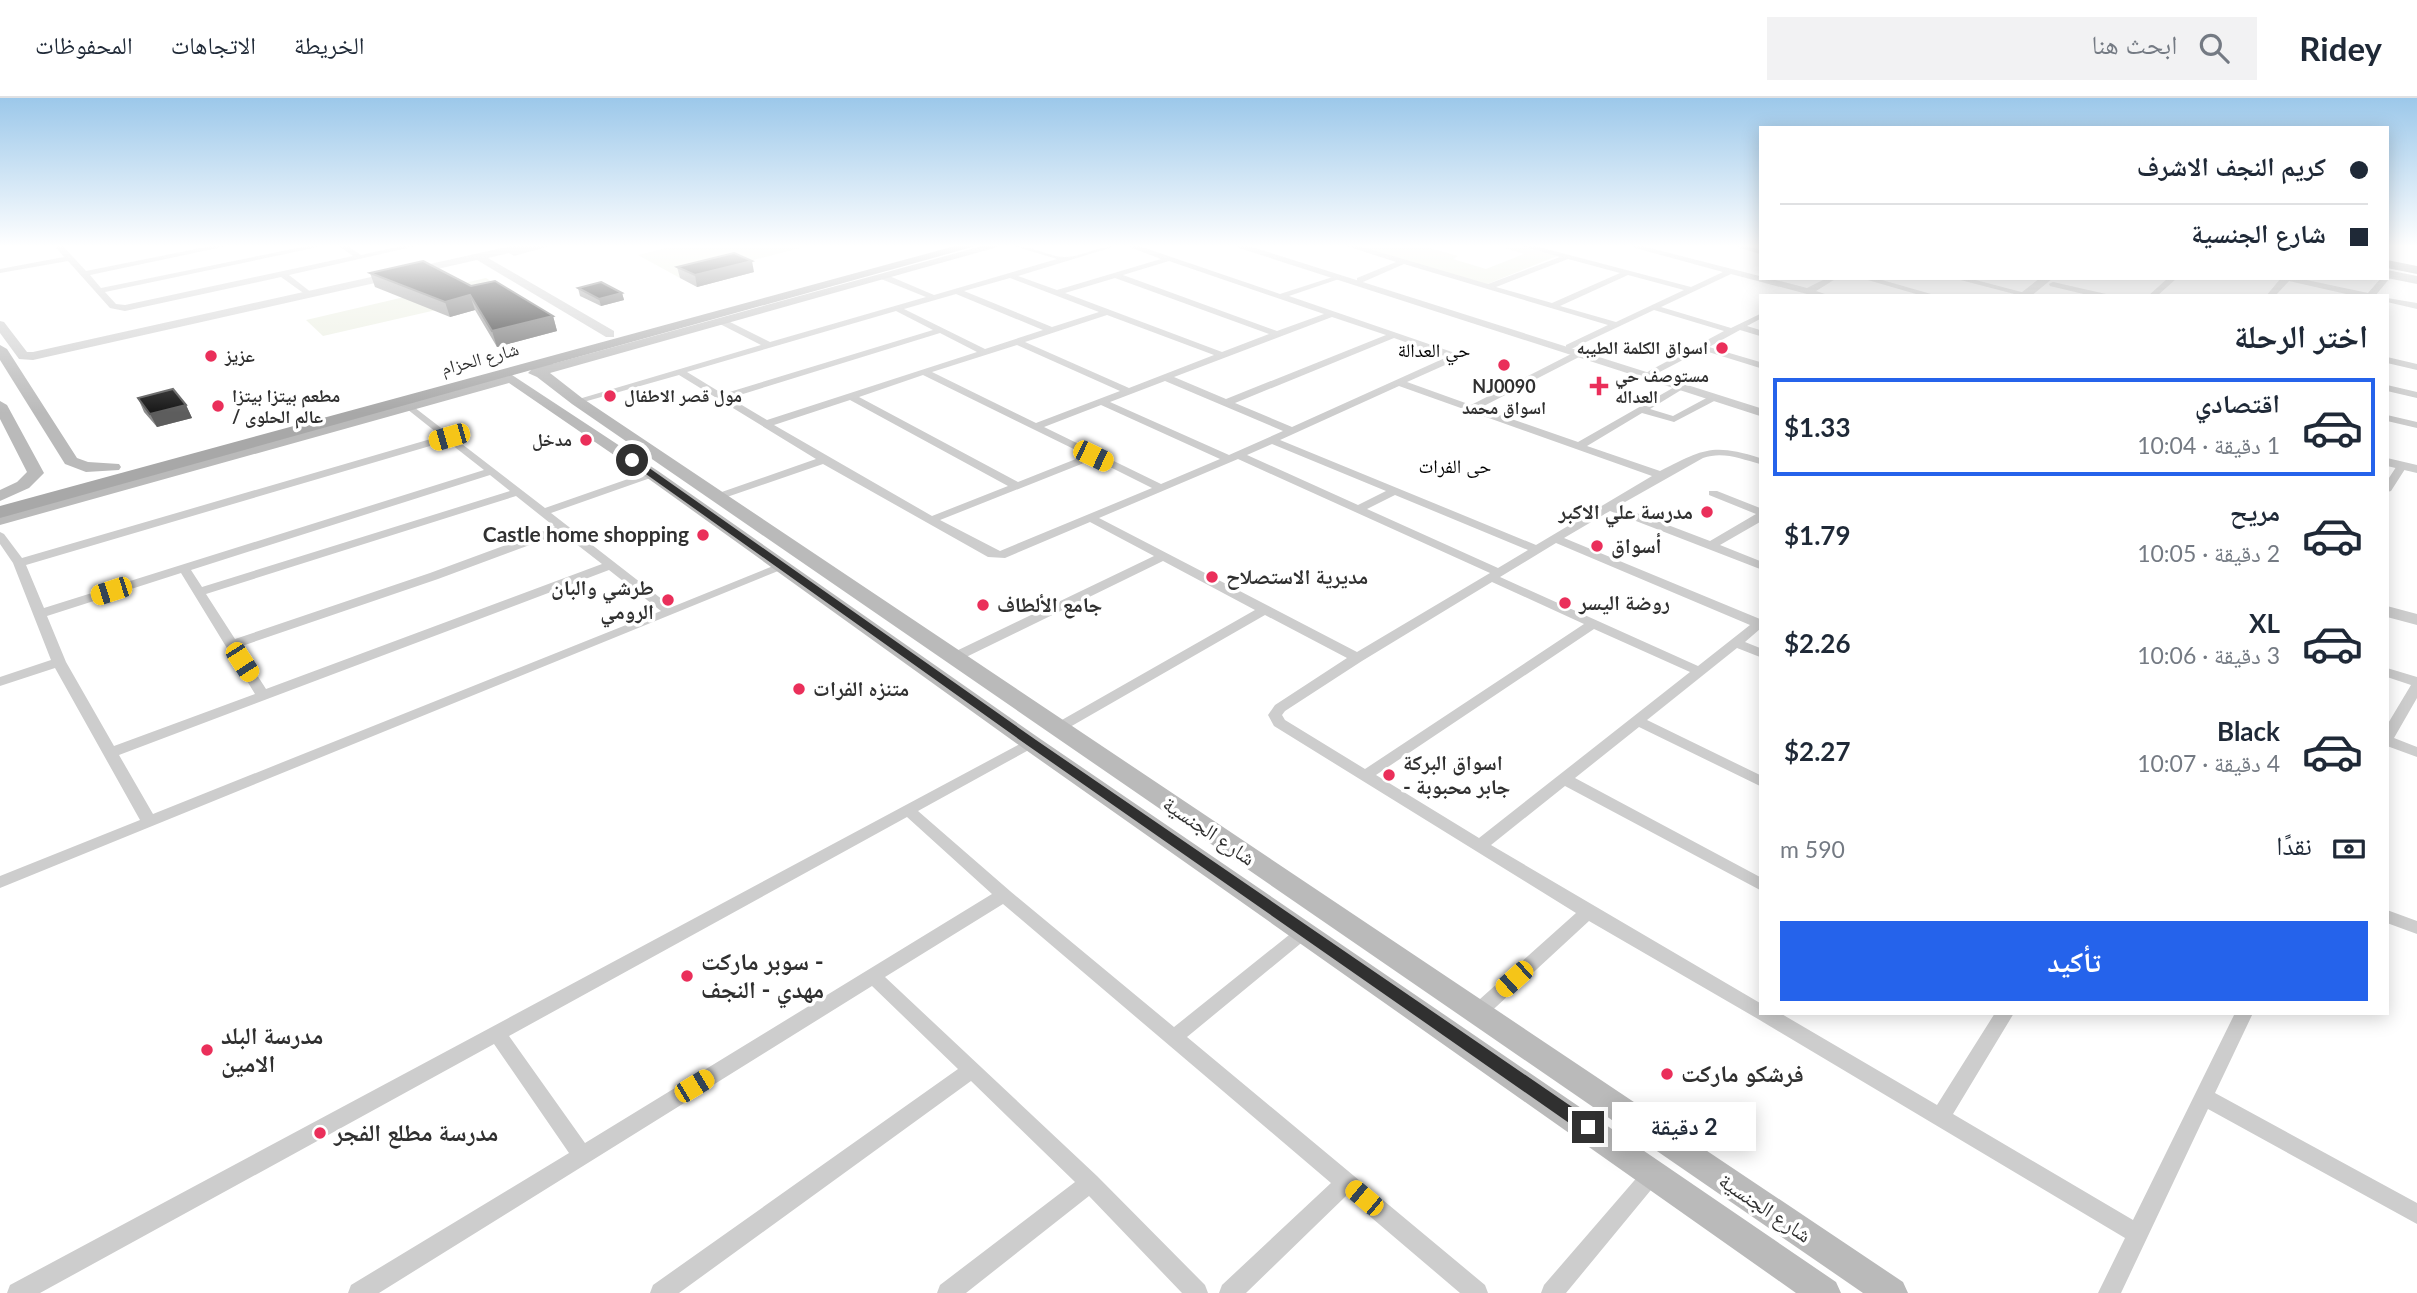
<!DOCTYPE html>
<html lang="ar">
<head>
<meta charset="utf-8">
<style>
  :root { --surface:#fff; --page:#f2f2f3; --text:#1f2937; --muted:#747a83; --line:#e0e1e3; --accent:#2563eb }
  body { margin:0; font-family:Lato,"Noto Naskh Arabic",sans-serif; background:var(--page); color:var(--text); direction:rtl; height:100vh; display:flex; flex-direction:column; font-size:26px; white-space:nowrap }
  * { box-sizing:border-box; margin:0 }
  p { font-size:23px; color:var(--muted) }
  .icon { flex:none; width:38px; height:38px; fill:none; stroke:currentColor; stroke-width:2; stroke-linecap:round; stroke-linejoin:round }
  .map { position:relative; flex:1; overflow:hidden; direction:ltr }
  .drawer { position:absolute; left:1759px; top:196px; width:630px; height:721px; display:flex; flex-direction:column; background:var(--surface); border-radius:0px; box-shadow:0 4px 18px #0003; direction:rtl }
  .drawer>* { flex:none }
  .top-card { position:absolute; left:1759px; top:28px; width:630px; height:154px; border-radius:0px; box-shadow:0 4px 18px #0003; direction:rtl; display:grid; align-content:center; height:154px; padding:0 21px; background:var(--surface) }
  .end { position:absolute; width:32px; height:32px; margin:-16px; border:9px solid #303030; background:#fff; box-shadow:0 0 0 4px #fff }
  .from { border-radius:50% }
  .bubble { position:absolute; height:49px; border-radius:0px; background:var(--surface); box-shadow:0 4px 18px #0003; font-size:23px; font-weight:700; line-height:49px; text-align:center; direction:rtl }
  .car { position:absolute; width:21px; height:42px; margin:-21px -10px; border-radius:9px; box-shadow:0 0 5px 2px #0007; background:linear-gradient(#f5c518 24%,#345 0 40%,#f5c518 0 76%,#345 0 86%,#f5c518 0) }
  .top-card b { display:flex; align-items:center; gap:24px; height:66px; font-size:26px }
  .top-card b+b { border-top:2px solid var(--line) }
  .top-card i { width:18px; height:18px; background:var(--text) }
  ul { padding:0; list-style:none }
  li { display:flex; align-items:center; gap:21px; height:98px; margin:0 14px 10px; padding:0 7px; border:4px solid transparent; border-radius:0px }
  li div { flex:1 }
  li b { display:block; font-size:26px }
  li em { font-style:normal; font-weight:700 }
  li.current { border-color:var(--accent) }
  li>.icon { width:63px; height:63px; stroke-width:1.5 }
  h2 { padding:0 21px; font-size:32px; line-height:84px }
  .pay { display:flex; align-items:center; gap:18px; height:77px; padding:0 21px; font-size:26px }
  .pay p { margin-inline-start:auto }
  .cta { display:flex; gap:14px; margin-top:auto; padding:14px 21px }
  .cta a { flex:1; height:80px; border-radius:0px; background:var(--accent); color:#fff; font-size:28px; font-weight:700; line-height:80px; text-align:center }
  header { display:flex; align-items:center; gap:42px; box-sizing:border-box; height:98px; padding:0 35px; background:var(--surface); border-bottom:2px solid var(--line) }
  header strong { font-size:33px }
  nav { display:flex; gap:38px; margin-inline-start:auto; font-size:24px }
  .search { width:490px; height:63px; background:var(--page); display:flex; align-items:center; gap:18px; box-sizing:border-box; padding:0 24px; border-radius:0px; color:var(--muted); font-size:26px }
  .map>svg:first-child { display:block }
  .green { fill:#e9edde }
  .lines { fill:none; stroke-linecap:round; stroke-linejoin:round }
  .minor { fill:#cdcdcd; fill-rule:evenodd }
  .tertiary { fill:#cdcdcd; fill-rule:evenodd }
  .secondary { fill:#bababa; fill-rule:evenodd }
  .primary { fill:#a8a8a8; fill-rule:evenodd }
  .trunk { fill:#a0a0a0; fill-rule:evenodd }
  .wall { fill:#8b8b8b }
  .shaded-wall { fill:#5d5d5d }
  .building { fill:#171717; stroke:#5d5d5d; stroke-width:2 }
  .route { fill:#303030 }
  .poi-dot { fill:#ea2f5a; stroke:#fff; stroke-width:2.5 }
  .labels { text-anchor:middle; stroke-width:7; stroke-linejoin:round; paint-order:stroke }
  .far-poi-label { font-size:18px; font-weight:bold; fill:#303030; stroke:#fff; text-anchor:start }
  .far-street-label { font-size:18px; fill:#303030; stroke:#fff }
  .far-neighbourhood-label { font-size:19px; fill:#000; stroke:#fff }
  .poi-label { font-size:21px; font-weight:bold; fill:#303030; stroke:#fff; text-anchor:start }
  .street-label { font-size:21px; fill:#303030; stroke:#fff }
  .near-poi-label { font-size:24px; font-weight:bold; fill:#303030; stroke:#fff; text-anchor:start }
</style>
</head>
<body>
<header>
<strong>Ridey</strong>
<div class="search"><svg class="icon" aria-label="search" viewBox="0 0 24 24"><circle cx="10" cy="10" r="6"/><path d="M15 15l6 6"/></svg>ابحث هنا</div>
<nav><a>الخريطة</a><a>الاتجاهات</a><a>المحفوظات</a></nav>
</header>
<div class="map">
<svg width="2417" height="1195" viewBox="0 0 2417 1195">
  <rect width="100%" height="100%" fill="#fff"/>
  <!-- green -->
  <path class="green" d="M674,148c16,0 32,4 48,0h87l-129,32 -42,-23z
    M1356,148h67l35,10 -5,3 33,10 38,-15 -25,-8h21l37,10 -72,29z
    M486,180l24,15 -187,43 -17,-16z"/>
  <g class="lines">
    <!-- minor -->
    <path class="minor" d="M55,148h8l23,25 125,-25h16l-137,29 11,13 206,-42h16l-218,46 11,12 9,1 228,-49 -14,-10h9l13,9 40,-9h15l-127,29 23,18 1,2 -4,2 -28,-20 -156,34 -15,-3 -42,-47 -68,12v-4l64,-12z
      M1014,148c19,0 35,11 51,11 16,0 33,-11 51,-11l-98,30 39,14 104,-31 -34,-13h12l141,48 59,-19v4l-50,17 166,57 -1,8 -47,21 64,23 104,-53h6v4l-101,52 98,34 100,-57 8,2 -36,22 23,7 39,-21h6v4l-44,23 -32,-9 -55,33 73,25c43,-22 53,-28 100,-13v6c-19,-5 -37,-13 -57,-6l-85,48 92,35 46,-27 -47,-19v-4h8l43,17v14l-40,23 40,16v8l-150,-58 -46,27 196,81v10l-15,13 15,6v9l-23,-9 -90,72 113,55v11l-121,-59 -64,51 185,99v13l-195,-104 -74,59 269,158v10h20l157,92 58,-92h19l-61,101 180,106 102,-207h18l-38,80 202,110v21l-209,-115 -87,184h-23l27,-55 -367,-219 -169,-98 -105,97 -7,2 -7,-2 -2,-5 2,-5 106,-95 -302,-187 -6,-11 7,-10 72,-47 -82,-43 -202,116h-10l-2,-3 2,-3 202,-115 -92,-49 -203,99h-10l-2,-3 2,-3 204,-98 -64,-34 -85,36 -17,-1 -165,-93 -99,34h-8v-4l100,-35 -137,-84 -99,28 -8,-2 189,-56 -43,-22v-4h6l46,23 156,-45 -45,-18v-4h6l47,20 123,-36zM1169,163l155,53 -47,17 -154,-56zM1010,180l89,34 -47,15 -88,-36zM1115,180l154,56 -47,18 -157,-59zM956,196l87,36 -58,19 -81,-40zM896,213l37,19 -210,64 -36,-22zM1107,217l107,40 -85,33 -104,-46zM1332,219l54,18 -160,64 -52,-22zM940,235l37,19 -210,68 -37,-22zM1394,240l53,19 -155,70 -57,-24zM1017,247l103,46 -84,32 -104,-51zM923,277l163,80 -68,27 -159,-85zM1165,283l118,50 -54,24 -119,-53zM1399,288l253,90 -116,69 -256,-105zM850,302l158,86 -76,30 -158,-91zM1101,307l119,54 -59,25 -117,-57zM1272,346l114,47 -28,14 -111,-50zM1094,361l58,29 -152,63 -60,-31zM1238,361l252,114 -133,79 -258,-134zM1395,397l133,55 -30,18 -131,-59zM1556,445l194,82 -52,41 -198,-89zM1492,484l92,42 -219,145 -80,-49 -3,-5 3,-4 77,-50zM1594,531l96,43 -211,166 -103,-63z
      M1346,148h13l129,38 72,-27 -38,-11h13l156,41 32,-15 -95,-26h14l165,42 20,-10h10l-21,13 15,5 -24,-2 -76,-20 -70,33 70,21 29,-14v5l-13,7 13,4v6l-20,-6 -31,17 51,15v6l-58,-18 -50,26 -5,-3 2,-2 75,-40 -70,-21 -85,40 -3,-1v-4l42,-20 -204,-61 -41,18h-6v-4l39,-16zM1568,161l52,14 -68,30 -56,-16zM1628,177l56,15 -68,32 -56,-16z
      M1734,148h13l13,4v4z
      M2387,178l3,2 -15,18h-20l-66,-15 -14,15h-9l15,-18h16l71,15 13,-15h6z
      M1861,180h14l63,18h-15z
      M1953,180h15l61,16 -7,2z
      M2168,180h9l-20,18h-9z
      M2053,184l53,12 1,2h-15l-42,-10 -1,-2z
      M2387,200l30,5v6l-30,-7z
      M2387,259l30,7v6l-30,-7z
      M2387,287l30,7v6l-30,-7z
      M410,306l135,104 103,-36h8v4l-105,37 121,94 106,-43h8l2,3 -788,321v-12l140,-56 -85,-152 -55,18v-9l51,-17 -38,-97 -13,-19v-12l4,2 18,24 419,-122 -34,-27v-4zM447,343l37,29 -440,138 -18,-43zM490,377l20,16 -308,96 -11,-17zM516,398l39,31 -125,46 -195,66 -29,-45zM562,435l40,31 -336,125 -27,-42 199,-68zM609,472l52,41 -508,203 -34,-59zM181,475l74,121 -141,52 -48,-84 -19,-46z
      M2387,317l30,7v6l-30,-7z
      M2402,365l5,3 -16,25 -4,1v-11l11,-17z
      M2387,570l30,9v21l-23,40 23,9v10l-30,-11v-21l24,-40 -24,-8z
      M1031,640l7,5 -2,3 -118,65 92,80 164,136 125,-100 6,-2 6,2 3,4 -3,4 -124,102 298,248 3,8h-28l-114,-97 -100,97h-27l3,-8 109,-102 -328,-279 -118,73 212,199 108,109 3,8h-26l-93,-97 -123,97h-29l3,-8 135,-103 -104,-101 -292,212h-29l3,-8 305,-216 -86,-83 -493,307h-31l3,-8 218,-132 -75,-109 -454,249h-33l3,-8zM907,719l85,77 -407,249 -76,-107z
      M2387,812l30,11v13l-30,-11z
      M1653,1066l7,3 3,6 -3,6 -94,114h-25l3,-8 102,-118z"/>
    <!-- tertiary -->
    <path class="tertiary" d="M511,148h39l-36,10 -5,-3 -21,5 126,73v6h-8l-129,-77 -444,100 -14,-1 -19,-26v-12l4,1 23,30h6z
      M1233,148h16l511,162v8z
      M2040,180h13l-22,18h-14z
      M2387,360l30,7v8l-30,-7z
      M2387,508l30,8v11l-30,-8z"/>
    <!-- secondary -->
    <path class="secondary" d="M982,148h19l-451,127 32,25 1321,884 5,11h-45l-1291,-889 -35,-27 -9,-4 13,-13h10l1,4z
      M2387,172l30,6v8l-30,-6z
      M0,247l7,4 70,109 11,4 31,2 2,3 -2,3 -33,2 -21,-8 -65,-104z
      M512,277l146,96 381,267 797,544 5,11h-45l-773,-545 -377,-271 -137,-94 -509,142v-10l481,-132v-6z
      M0,303l7,4 37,68 -15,15 -29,13v-11l17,-8 10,-10 -27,-53z"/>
    <!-- primary -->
    <path class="primary" d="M955,148h21l-976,272v-12z"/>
    <!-- trunk -->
    <path class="trunk" d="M2387,162l30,6v8l-30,-6z"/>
  </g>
  <!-- wall -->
  <path class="wall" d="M677,169l77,5 -57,15 -17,-9z
    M370,175l183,43 4,15 -60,16 -22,-37 -25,7 -75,-30z
    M578,190l44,5 2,7 -23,6 -21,-10z
    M138,300l48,7 6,13 -35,9 -13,-15z"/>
  <!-- shaded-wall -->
  <path class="shaded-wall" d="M752,163l2,11 -57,15 -2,-12z
    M622,195l2,7 -23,6 -2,-7z
    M470,197l5,15 -25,7 -5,-15z
    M553,218l4,15 -60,16 -5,-16z
    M186,307l6,13 -35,9 -7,-13z"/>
  <!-- building -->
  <path class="building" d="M734,155l18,8 -57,14 -18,-8z
    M423,163l48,25 24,-5 58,35 -61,15 -22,-36 -25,7 -75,-29z
    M601,184l21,11 -23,6 -21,-11z
    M173,291l13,16 -36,9 -12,-16z"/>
  <!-- sky -->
  <linearGradient id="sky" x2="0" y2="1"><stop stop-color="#9cc8ea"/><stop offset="0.47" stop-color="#fff"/><stop offset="1" stop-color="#fff" stop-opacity="0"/></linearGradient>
  <rect width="2417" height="315" fill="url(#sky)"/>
  <!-- route -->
  <path class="route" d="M629,360h6l401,282 558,382 2,5 -2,5h-12l-555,-387 -398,-283z"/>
  <!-- markers -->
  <g class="poi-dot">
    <circle cx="1722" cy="250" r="7"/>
    <circle cx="211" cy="258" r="7"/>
    <circle cx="1504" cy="267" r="7"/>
    <path d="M1595.5 277.5h7v7h7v7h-7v7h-7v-7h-7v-7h7z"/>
    <circle cx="610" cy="298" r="7"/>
    <circle cx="218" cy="308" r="7"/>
    <circle cx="586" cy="342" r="7"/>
    <circle cx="1707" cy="414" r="7"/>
    <circle cx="703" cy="437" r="7"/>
    <circle cx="1597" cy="448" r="7"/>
    <circle cx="1212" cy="479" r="7"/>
    <circle cx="668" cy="502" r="7"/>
    <circle cx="1565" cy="505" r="7"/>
    <circle cx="983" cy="507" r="7"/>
    <circle cx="799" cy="591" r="7"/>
    <circle cx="1389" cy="677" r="7"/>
    <circle cx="687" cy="878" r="7"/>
    <circle cx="207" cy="952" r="7"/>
    <circle cx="1667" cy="976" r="7"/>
    <circle cx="320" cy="1035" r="7"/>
  </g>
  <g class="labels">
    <!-- far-poi labels -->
    <g class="far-poi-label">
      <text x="1708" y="256" text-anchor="end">اسواق الكلمة الطيبه</text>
      <text x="225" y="264">عزيز</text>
      <text x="1615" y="284">مستوصف حي<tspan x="1615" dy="21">العداله</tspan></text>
      <text x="1504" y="295" text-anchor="middle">NJ0090<tspan x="1504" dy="21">اسواق محمد</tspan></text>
      <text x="232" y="304">مطعم بيتزا بيتزا<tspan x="232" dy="21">/ عالم الحلوى</tspan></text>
      <text x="624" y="304">مول قصر الاطفال</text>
      <text x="572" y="348" text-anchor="end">مدخل</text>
    </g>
    <!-- far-street labels -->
    <g class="far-street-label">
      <text transform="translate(480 261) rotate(-15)" y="6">شارع الحزام</text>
    </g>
    <!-- far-neighbourhood labels -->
    <g class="far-neighbourhood-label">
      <text x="1434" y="259">حي العدالة</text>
      <text x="1455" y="375">حی الفرات</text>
    </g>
    <!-- poi labels -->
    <g class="poi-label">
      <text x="1693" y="421" text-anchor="end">مدرسة علي الاكبر</text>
      <text x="689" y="444" text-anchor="end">Castle home shopping</text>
      <text x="1611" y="455">أسواق</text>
      <text x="1226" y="486">مديرية الاستصلاح</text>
      <text x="654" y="497" text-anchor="end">طرشي والبان<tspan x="654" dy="24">الرومي</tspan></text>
      <text x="1579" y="512">روضة اليسر</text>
      <text x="997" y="514">جامع الألطاف</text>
      <text x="813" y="598">متنزه الفرات</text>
      <text x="1403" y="672">اسواق البركة<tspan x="1403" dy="24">- جابر محبوبة</tspan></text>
    </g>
    <!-- street labels -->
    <g class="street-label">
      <text transform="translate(1209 733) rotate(34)" y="7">شارع الجنسية</text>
      <text transform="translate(1765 1110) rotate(34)" y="7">شارع الجنسية</text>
    </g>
    <!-- near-poi labels -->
    <g class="near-poi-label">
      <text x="701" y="872">سوبر ماركت -<tspan x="701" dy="28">مهدي - النجف</tspan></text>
      <text x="221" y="946">مدرسة البلد<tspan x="221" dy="28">الامين</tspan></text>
      <text x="1681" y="984">فرشكو ماركت</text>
      <text x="334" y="1043">مدرسة مطلع الفجر</text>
    </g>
  </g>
</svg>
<i class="end from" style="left:632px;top:362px"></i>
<i class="end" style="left:1588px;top:1029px"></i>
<div class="bubble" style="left:1612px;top:1004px;width:144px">2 دقيقة</div>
<i class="car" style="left:449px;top:339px;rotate:254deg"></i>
<i class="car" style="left:1093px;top:358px;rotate:116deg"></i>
<i class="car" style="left:111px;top:493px;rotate:252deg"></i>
<i class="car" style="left:242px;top:564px;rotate:147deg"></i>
<i class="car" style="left:1514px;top:881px;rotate:228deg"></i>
<i class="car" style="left:694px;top:988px;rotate:59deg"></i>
<i class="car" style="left:1364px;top:1100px;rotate:310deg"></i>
<div class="top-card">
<b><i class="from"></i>كريم النجف الاشرف</b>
<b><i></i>شارع الجنسية</b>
</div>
<section class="drawer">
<h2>اختر الرحلة</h2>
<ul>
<li class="current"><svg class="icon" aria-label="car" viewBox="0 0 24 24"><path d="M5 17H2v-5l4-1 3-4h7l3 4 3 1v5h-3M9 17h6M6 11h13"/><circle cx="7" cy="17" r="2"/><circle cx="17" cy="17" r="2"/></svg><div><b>اقتصادي</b><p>1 دقيقة · 10:04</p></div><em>$1.33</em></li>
<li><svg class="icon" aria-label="car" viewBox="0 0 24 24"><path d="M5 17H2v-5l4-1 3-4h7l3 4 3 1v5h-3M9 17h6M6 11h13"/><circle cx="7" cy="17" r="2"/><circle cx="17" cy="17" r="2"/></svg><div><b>مريح</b><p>2 دقيقة · 10:05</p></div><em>$1.79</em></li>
<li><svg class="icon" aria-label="car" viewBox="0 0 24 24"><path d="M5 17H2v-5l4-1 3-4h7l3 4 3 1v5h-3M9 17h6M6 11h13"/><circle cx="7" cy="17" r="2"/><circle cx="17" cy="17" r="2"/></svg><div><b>XL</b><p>3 دقيقة · 10:06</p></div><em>$2.26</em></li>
<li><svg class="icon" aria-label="car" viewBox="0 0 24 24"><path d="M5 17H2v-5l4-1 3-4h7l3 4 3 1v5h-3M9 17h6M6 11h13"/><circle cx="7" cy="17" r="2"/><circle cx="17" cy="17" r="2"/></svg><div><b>Black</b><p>4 دقيقة · 10:07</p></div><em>$2.27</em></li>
</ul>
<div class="pay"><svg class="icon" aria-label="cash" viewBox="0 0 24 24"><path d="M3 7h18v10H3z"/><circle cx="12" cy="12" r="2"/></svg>نقدًا<p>590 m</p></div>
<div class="cta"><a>تأكيد</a></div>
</section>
</div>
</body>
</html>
